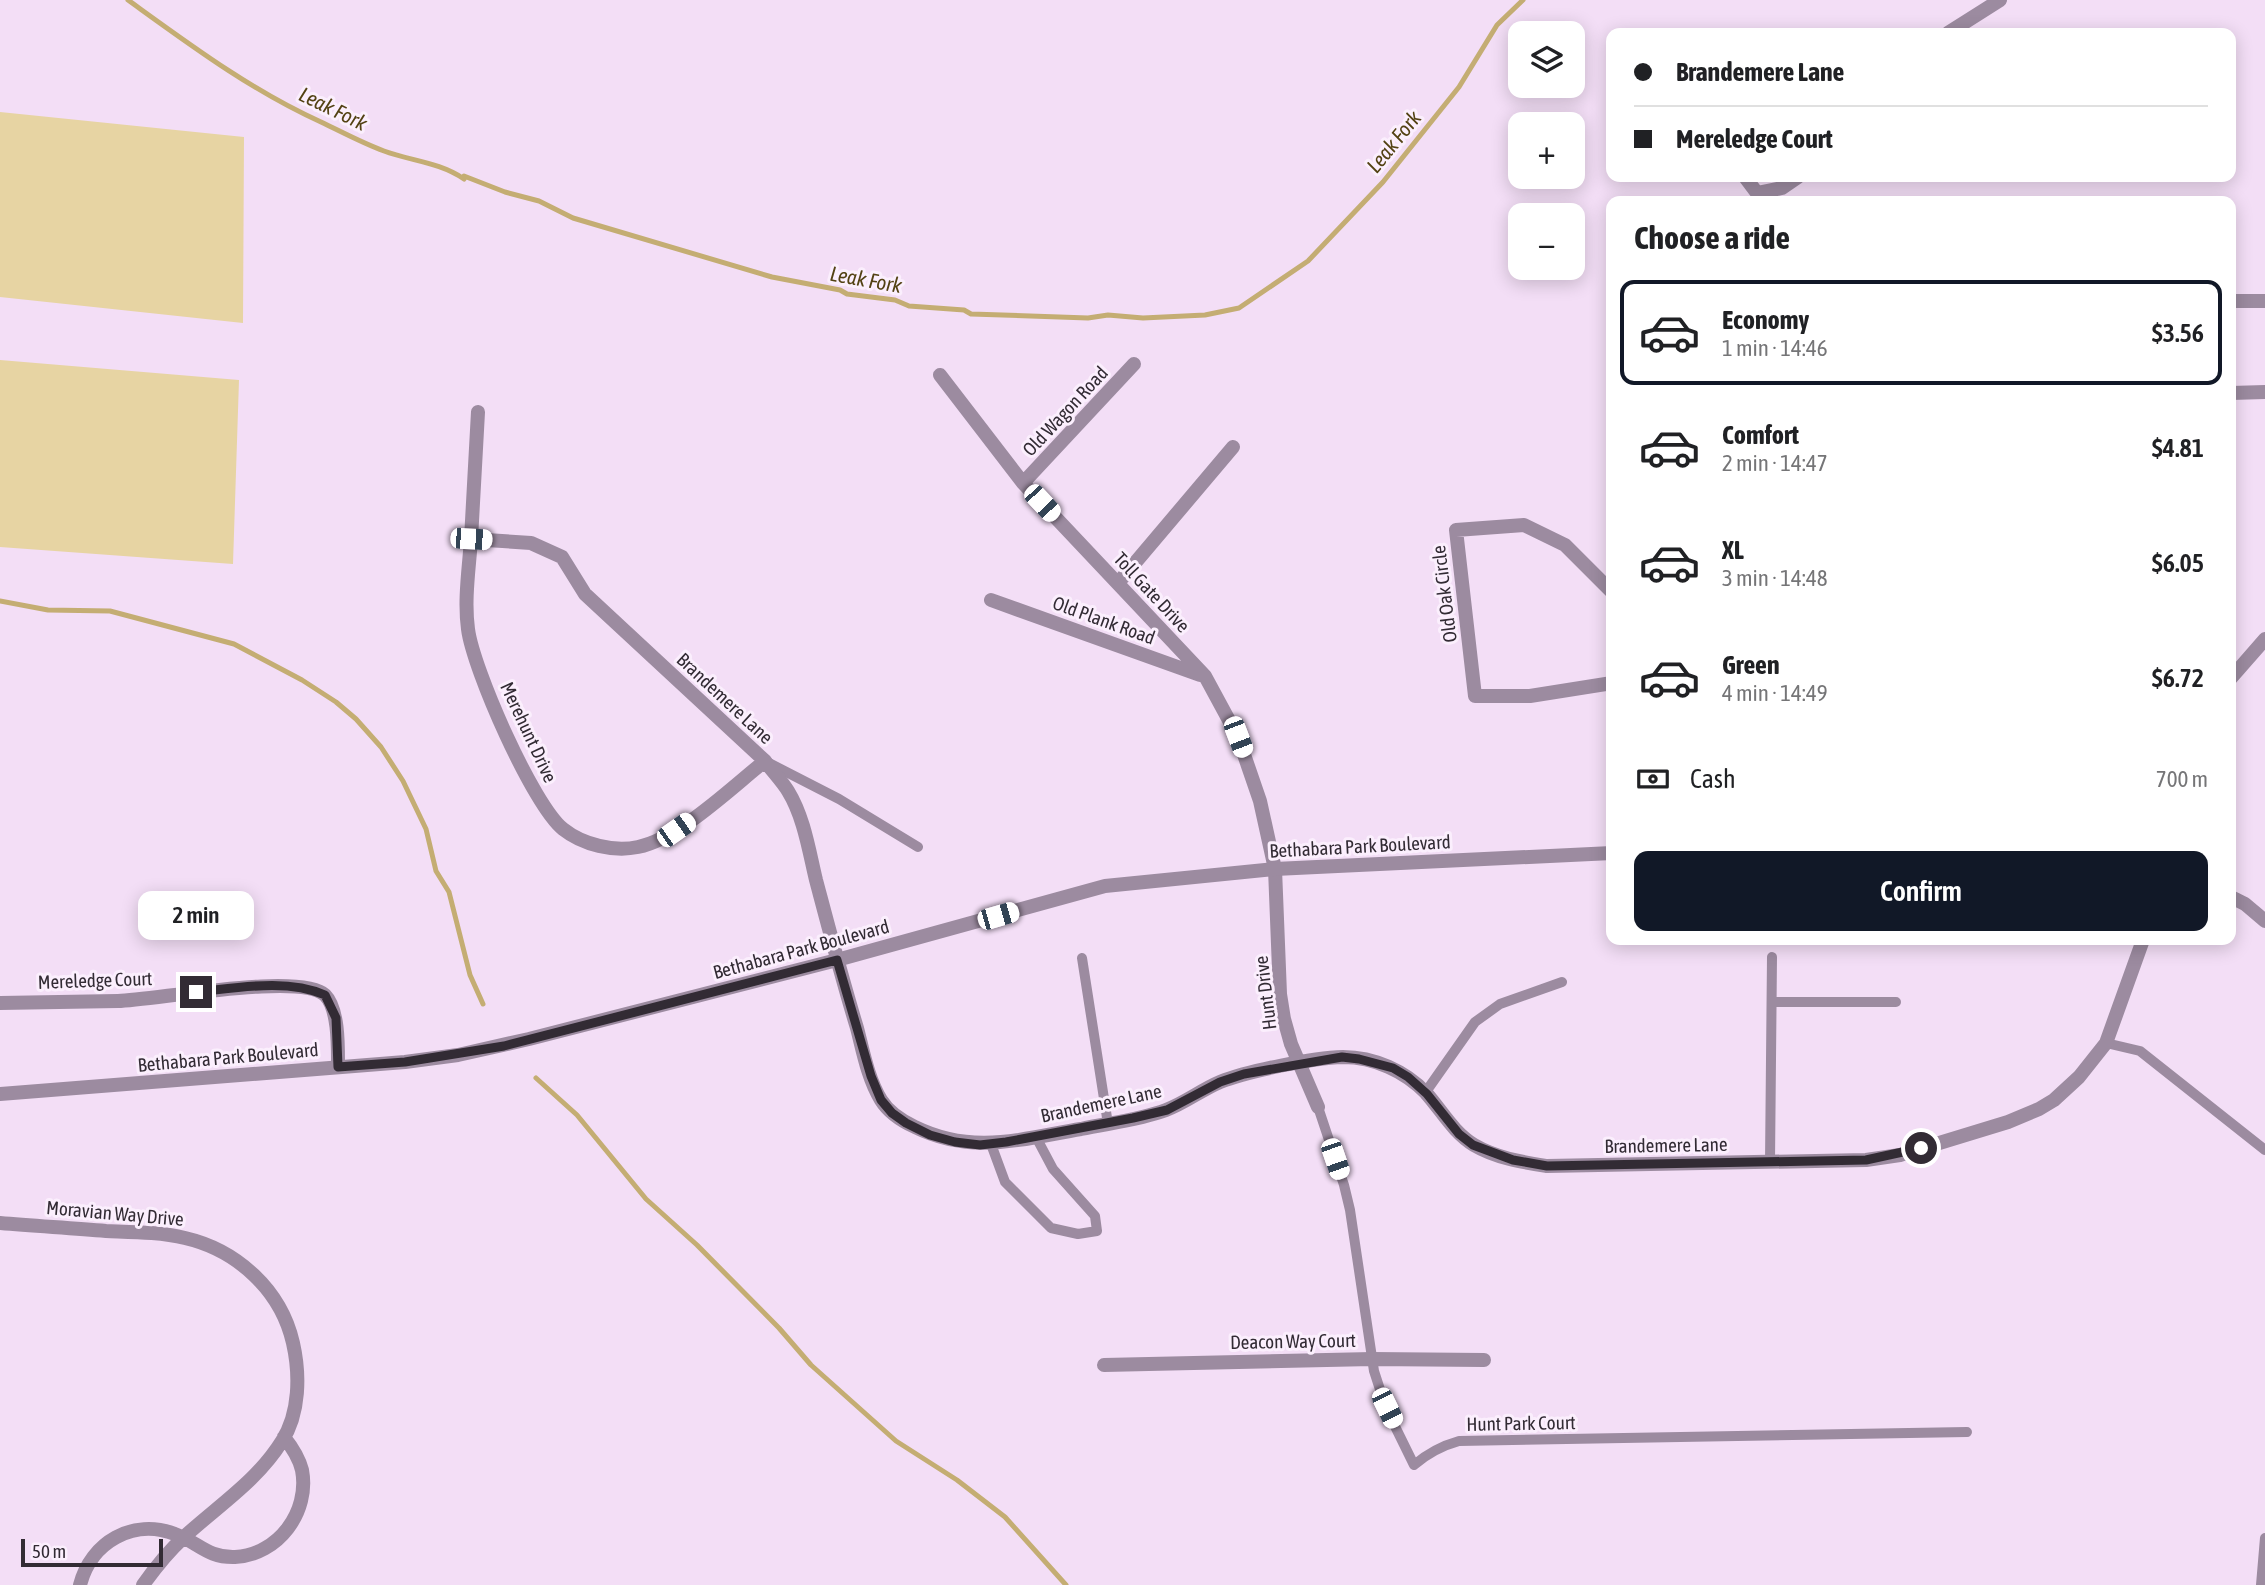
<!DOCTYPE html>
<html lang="en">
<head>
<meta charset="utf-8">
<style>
  :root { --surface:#fff; --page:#f2f2f2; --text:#202124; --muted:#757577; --line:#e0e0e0; --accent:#111827 }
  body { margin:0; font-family:"Asap Condensed",sans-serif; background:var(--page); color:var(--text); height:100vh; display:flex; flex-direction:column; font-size:26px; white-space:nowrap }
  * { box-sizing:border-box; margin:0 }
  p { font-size:23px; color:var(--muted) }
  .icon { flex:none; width:38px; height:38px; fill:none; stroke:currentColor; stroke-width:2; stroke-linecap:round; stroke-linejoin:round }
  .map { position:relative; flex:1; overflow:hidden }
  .side { position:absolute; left:1606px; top:196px; width:630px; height:749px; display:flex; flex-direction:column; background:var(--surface); border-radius:14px; box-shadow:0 4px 18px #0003 }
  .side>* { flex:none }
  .hud { position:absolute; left:1606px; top:28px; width:630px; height:154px; border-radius:14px; box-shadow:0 4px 18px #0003; display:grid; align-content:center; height:154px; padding:0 28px; background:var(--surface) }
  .controls { position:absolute; left:1508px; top:21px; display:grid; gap:14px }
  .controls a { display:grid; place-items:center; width:77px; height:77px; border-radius:14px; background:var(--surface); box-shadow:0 4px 18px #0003; font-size:35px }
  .scale { position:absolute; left:21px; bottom:18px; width:142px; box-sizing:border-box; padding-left:7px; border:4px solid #322b34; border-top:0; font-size:19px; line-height:24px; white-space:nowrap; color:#322b34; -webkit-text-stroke:5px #fbeffd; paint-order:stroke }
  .end { position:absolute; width:32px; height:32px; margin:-16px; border:9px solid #322b34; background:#fff; box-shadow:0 0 0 4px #fff }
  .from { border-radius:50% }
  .bubble { position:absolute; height:49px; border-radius:14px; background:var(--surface); box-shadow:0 4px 18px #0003; font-size:23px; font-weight:600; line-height:49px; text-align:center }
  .car { position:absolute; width:21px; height:42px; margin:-21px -10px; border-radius:9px; box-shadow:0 0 5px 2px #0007; background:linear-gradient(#fff 24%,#345 0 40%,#fff 0 76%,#345 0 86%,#fff 0) }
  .hud b { display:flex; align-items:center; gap:24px; height:66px; font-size:26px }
  .hud b+b { border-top:2px solid var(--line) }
  .hud i { width:18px; height:18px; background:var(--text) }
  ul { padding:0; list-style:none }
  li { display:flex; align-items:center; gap:21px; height:105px; margin:0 14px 10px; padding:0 14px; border:4px solid transparent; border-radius:14px }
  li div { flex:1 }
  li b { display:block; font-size:26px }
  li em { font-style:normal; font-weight:600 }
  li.selected { border-color:var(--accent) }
  li>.icon { width:63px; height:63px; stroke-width:1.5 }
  h2 { padding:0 28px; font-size:32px; line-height:84px }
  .pay { display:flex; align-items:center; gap:18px; height:77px; padding:0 28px; font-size:26px }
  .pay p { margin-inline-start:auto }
  .button { display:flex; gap:14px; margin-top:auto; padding:14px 28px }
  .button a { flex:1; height:80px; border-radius:14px; background:var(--accent); color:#fff; font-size:28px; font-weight:600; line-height:80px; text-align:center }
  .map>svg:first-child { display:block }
  .green { fill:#e7d4a3 }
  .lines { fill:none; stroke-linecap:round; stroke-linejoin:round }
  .stream { stroke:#c4ad73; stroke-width:5 }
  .service { stroke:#9c8ba0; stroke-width:10 }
  .minor { stroke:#9c8ba0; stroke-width:14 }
  .tertiary { stroke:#9c8ba0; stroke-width:14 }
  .route { stroke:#322b34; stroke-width:9 }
  .labels { text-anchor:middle; stroke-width:6; stroke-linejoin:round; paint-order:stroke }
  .street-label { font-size:19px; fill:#322b34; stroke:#fbeffd }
  .water-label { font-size:21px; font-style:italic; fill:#534214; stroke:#fbeffd }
</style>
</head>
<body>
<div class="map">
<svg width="2265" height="1585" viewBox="0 0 2265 1585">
  <rect width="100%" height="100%" fill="#f3def6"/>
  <!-- green -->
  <path class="green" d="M0,112l244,25 -1,186 -243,-26z
    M0,360l239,20 -6,184 -233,-17z"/>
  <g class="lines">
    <!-- stream -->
    <path class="stream" d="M128,0c61,44 124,91 193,122 21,10 41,21 63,29 27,10 55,11 80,28v-3l41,16 34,9 34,17 199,59 68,13 7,4 48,6 14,6 55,4 7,4 117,4 20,-3 35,3 62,-3 34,-7 69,-47 75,-79 76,-95 38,-62 26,-25
      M0,601l48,9 62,1 124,33 68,36 34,22 20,17 25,28 22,34 23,48 10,42 13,21 21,83 13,29
      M536,1078l41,37 69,84 51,46 82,83 32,37 85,76 61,39 48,37 61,68"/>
    <!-- service -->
    <path class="service" d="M767,762l72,37 79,48
      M1082,958l26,166
      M1772,1002h124
      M2106,1043l34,8 125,99
      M1425,1093l50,-71 25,-18 62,-22
      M1318,1107l26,78 6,25 24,161 12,37 28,57c14,-12 27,-19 45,-24l508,-9
      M991,1144l14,38 46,46 27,6 19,-3 -2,-15 -42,-47 -17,-32
      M1770,1162l2,-205
      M2261,1585l4,-47"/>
    <!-- minor -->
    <path class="minor" d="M1948,33l52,-33
      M1745,177l12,16 25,-5 16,-11
      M2231,301h34
      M940,375l83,108 182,193 33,61 22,64 15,68 5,125 4,25 7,25 27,63
      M2231,393l34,-1
      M478,412c-2,42 -5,85 -7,127 -2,30 -7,61 -3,90 5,40 65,176 95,200 20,16 51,23 75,18 41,-8 94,-60 127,-86
      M1023,483l111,-119
      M471,539l60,4 31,14 23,37 180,167c7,10 17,20 23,30 16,26 21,60 28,89 13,49 26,99 41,148 6,23 11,51 24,72 8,13 21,21 34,27 57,28 106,12 166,2 28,-6 59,-9 85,-19 19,-7 35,-20 54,-28 27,-11 93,-24 123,-25 31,0 62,14 83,36 16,18 27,39 48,52 22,13 48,17 73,21l319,-6 34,-5 108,-33 31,-13 15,-9 25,-23 27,-34 37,-103
      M1118,583l115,-136
      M1612,592l-47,-47 -41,-20 -68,5 19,166h55l82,-13
      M991,600l209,75
      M2231,678l34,-39
      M0,1003c39,-1 79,-1 118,-2 37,-1 183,-29 207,-6 14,14 13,53 13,72
      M0,1223c35,3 71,5 106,8 26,1 54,1 79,7 52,12 96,52 108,105 7,31 7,70 -11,98 -25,40 -63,64 -98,96 -15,14 -29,31 -41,48
      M1104,1365l268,-6 112,1
      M80,1585c11,-43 53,-67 95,-51 23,8 32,24 60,23 43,-2 75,-45 67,-87 -3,-12 -10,-23 -18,-33"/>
    <!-- tertiary -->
    <path class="tertiary" d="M2231,897l14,7 20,17
      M0,1094l405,-32 53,-7 71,-16 308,-79 268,-74 170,-17 337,-16"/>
  </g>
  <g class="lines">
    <!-- route -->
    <path class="route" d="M196,992c41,-4 91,-14 129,3l11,23 2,49 67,-5 99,-16 333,-86 34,116 10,24 11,13 14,10 24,12 25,7 25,3 26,-3 127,-24 34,-8 53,-28 24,-8 98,-17 17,2 34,9 15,9 19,17 32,40 14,11 40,15 34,6 319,-6 55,-12"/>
  </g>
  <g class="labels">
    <!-- street labels -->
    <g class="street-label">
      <text transform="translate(1065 411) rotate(-47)" y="7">Old Wagon Road</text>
      <text transform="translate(1152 592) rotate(47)" y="7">Toll Gate Drive</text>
      <text transform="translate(1444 594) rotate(-97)" y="7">Old Oak Circle</text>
      <text transform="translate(1104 620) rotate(20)" y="7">Old Plank Road</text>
      <text transform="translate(725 698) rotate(43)" y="7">Brandemere Lane</text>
      <text transform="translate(529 732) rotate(65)" y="7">Merehunt Drive</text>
      <text transform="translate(1360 846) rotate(-3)" y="7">Bethabara Park Boulevard</text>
      <text transform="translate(801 949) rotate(-15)" y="7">Bethabara Park Boulevard</text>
      <text transform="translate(95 980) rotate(-2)" y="7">Mereledge Court</text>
      <text transform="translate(1265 993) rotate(-97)" y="7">Hunt Drive</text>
      <text transform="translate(228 1057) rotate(-5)" y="7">Bethabara Park Boulevard</text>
      <text transform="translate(1101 1103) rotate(-12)" y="7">Brandemere Lane</text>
      <text transform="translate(1666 1145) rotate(-1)" y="7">Brandemere Lane</text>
      <text transform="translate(115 1213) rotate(5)" y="7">Moravian Way Drive</text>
      <text transform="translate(1293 1341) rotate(-1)" y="7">Deacon Way Court</text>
      <text transform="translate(1521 1423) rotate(-1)" y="7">Hunt Park Court</text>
    </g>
    <!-- water labels -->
    <g class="water-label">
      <text transform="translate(333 109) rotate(26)" y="7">Leak Fork</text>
      <text transform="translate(1394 142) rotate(-51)" y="7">Leak Fork</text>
      <text transform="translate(866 280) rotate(10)" y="7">Leak Fork</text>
    </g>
  </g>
</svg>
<div class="controls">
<a><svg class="icon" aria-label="layers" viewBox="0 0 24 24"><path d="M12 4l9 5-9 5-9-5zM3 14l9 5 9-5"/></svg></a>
<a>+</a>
<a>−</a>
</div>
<div class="scale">50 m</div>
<i class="end from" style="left:1921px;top:1148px"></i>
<i class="end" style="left:196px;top:992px"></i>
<div class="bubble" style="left:138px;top:891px;width:116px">2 min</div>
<i class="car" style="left:1042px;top:503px;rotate:137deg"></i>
<i class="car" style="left:471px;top:539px;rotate:93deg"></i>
<i class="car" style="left:1238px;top:737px;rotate:159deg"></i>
<i class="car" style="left:676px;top:830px;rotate:55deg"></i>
<i class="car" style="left:998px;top:916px;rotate:74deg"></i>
<i class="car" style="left:1335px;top:1159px;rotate:161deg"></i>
<i class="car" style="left:1387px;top:1408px;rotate:154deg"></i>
<div class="hud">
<b><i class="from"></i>Brandemere Lane</b>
<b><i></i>Mereledge Court</b>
</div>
<section class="side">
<h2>Choose a ride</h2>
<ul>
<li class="selected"><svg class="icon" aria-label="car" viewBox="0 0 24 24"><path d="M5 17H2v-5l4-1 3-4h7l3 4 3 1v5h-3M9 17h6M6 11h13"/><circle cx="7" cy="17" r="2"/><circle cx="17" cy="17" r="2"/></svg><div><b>Economy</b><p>1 min · 14:46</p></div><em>$3.56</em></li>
<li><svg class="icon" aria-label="car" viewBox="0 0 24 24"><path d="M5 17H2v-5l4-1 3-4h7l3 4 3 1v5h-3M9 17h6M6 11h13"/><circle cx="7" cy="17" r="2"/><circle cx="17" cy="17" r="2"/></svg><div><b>Comfort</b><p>2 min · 14:47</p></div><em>$4.81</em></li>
<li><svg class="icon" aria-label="car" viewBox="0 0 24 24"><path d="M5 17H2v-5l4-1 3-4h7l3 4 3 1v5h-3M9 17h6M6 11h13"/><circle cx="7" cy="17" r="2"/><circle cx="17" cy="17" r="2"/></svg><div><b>XL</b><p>3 min · 14:48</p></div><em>$6.05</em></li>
<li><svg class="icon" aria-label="car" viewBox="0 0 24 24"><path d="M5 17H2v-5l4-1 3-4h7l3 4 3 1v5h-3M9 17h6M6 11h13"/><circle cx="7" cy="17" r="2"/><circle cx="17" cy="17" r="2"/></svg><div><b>Green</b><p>4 min · 14:49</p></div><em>$6.72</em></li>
</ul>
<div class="pay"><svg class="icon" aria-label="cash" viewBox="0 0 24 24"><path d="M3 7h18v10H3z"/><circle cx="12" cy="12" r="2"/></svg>Cash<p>700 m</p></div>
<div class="button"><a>Confirm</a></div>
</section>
</div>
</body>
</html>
